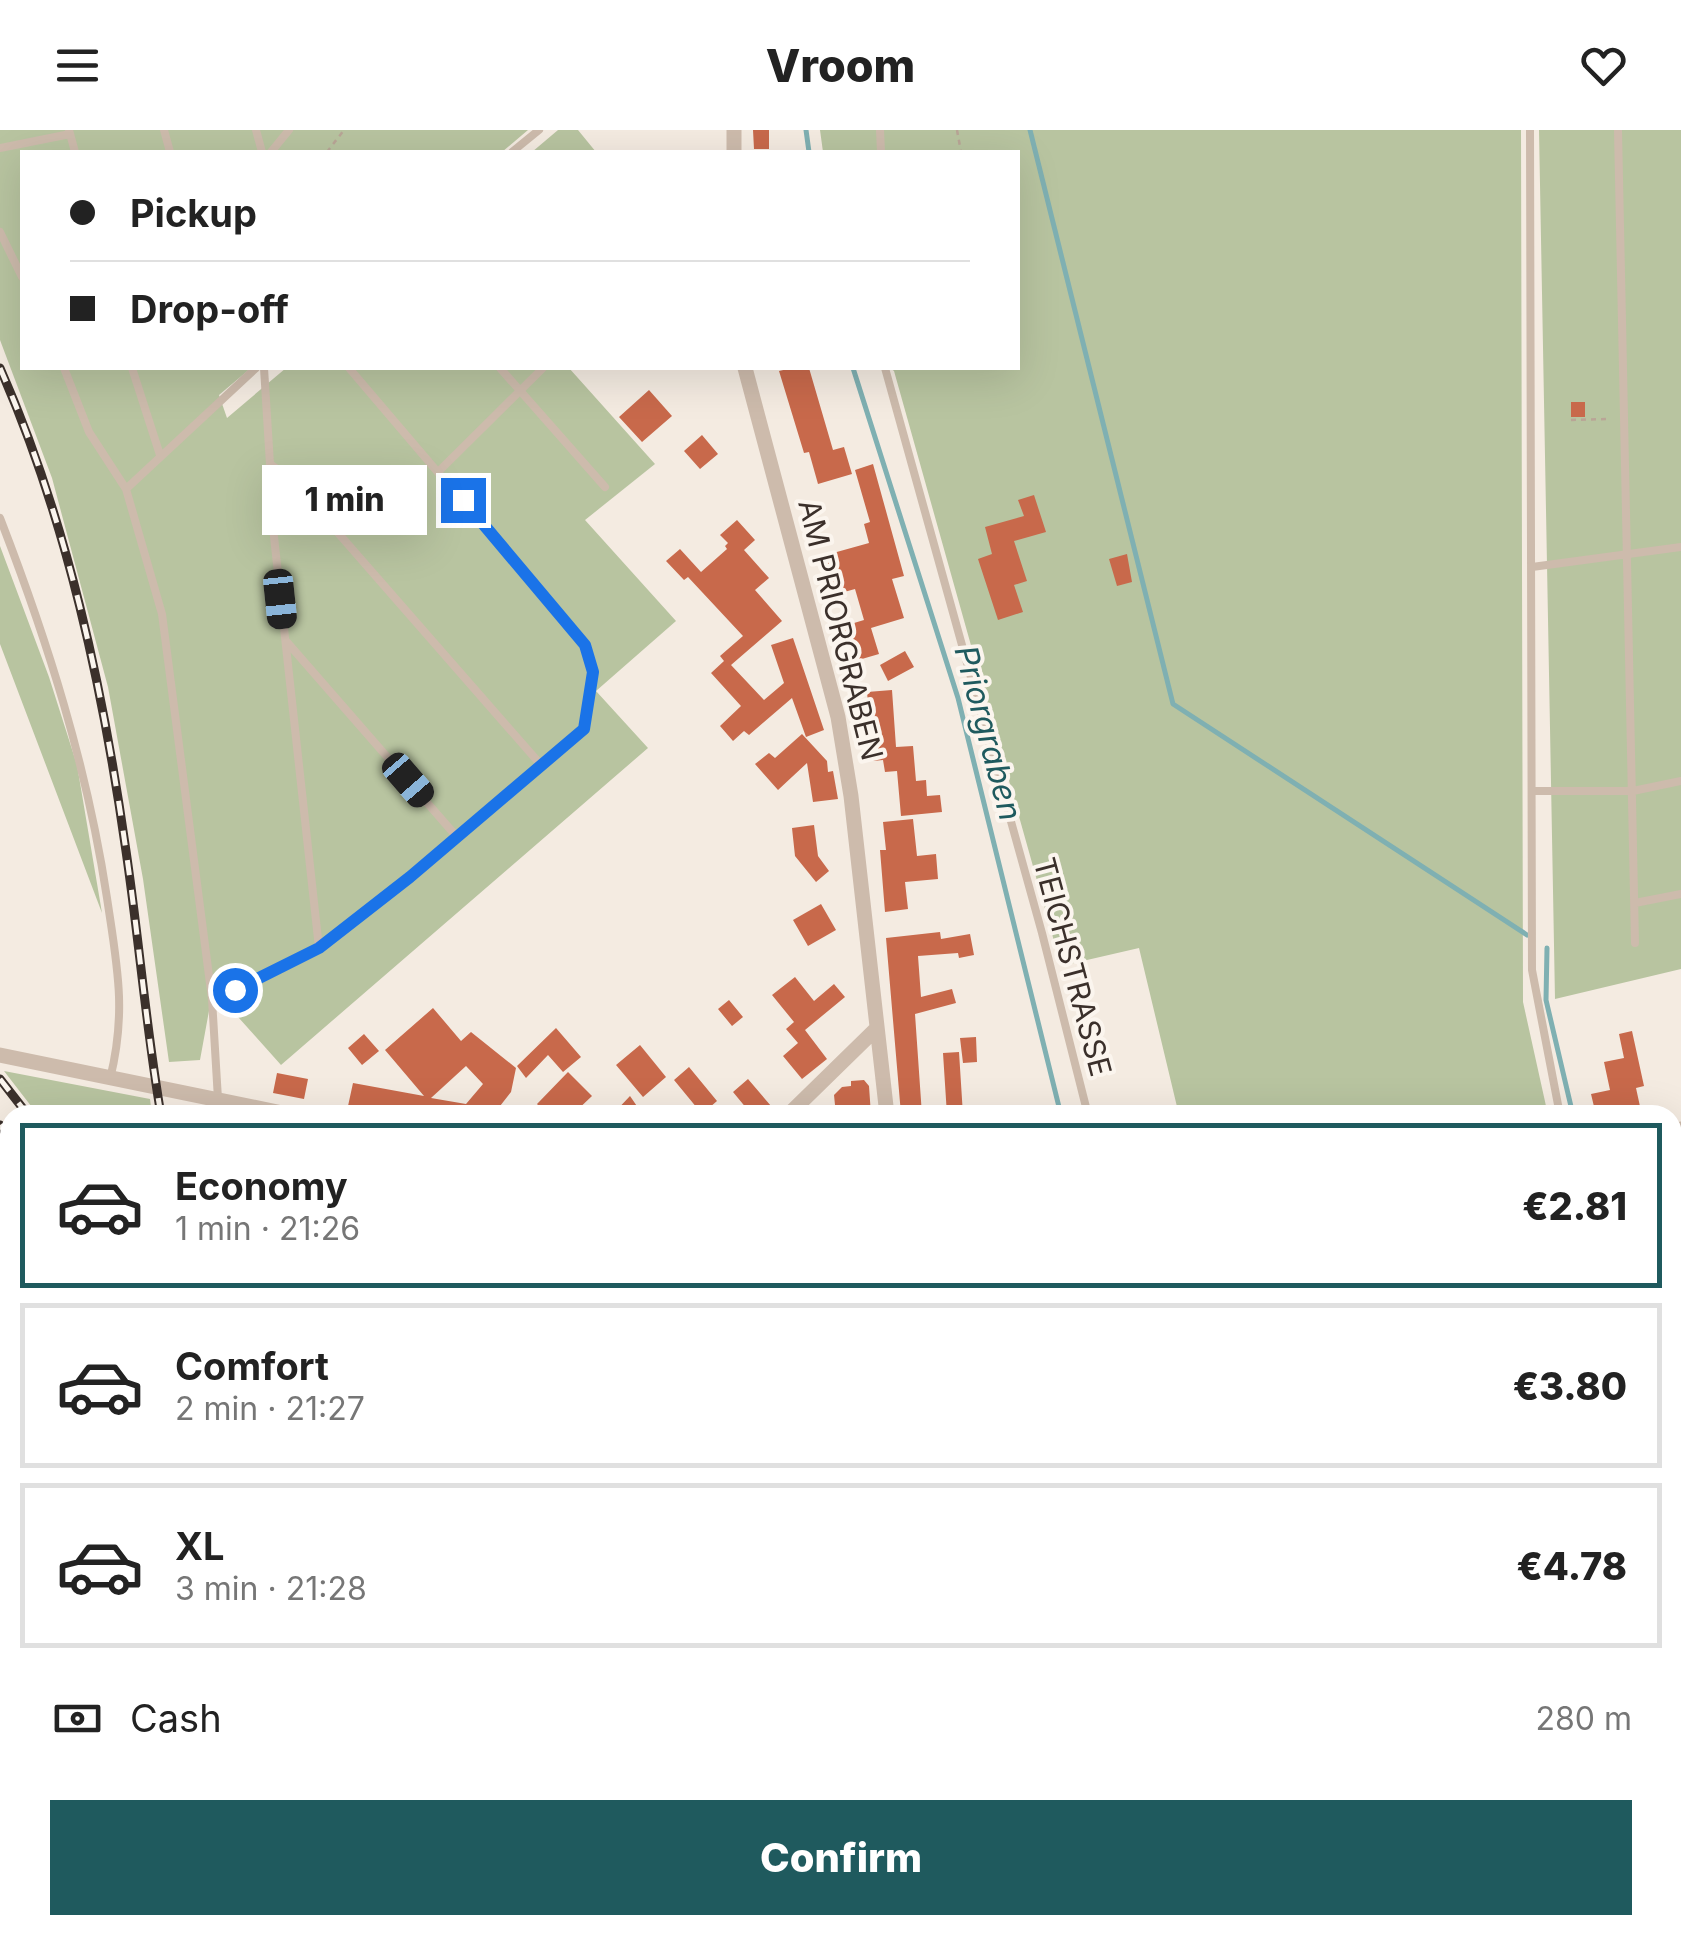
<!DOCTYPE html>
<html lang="en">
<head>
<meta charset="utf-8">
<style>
  :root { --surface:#fff; --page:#f6f6f6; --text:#222; --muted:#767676; --line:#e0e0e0; --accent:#1f5a5e }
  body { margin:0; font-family:Inter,sans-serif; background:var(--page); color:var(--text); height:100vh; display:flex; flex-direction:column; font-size:38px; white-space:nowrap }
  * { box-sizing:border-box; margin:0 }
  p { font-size:32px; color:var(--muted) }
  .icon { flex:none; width:55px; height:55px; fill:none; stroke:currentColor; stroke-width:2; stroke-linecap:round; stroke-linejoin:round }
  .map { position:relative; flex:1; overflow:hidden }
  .side { position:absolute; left:0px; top:975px; width:1682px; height:830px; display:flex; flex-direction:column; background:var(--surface); border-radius:30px 30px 0 0; box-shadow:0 10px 40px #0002 }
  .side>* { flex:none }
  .top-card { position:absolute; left:20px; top:20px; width:1000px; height:220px; border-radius:0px; box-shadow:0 10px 40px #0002; display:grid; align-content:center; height:220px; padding:0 50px; background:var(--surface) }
  .end { position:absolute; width:45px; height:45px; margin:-22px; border:12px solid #1a73e8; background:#fff; box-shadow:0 0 0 5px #fff }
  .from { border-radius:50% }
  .bubble { position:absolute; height:70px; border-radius:0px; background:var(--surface); box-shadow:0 10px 40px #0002; font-size:32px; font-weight:800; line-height:70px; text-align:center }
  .car { position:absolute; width:30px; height:60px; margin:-30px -15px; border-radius:12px; box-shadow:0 0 8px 2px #0007; background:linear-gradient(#222 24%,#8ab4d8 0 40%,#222 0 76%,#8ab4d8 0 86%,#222 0) }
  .top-card b { display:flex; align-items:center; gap:35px; height:95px; font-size:38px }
  .top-card b+b { border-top:2px solid var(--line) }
  .top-card i { width:25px; height:25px; background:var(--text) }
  ul { padding:18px 0 0; list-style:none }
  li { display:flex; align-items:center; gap:30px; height:165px; margin:0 20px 15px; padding:0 30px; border:5px solid var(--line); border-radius:0px }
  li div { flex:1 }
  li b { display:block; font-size:38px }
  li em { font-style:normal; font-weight:800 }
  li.selected { border-color:var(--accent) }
  li>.icon { width:90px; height:90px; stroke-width:1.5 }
  .pay { display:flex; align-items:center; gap:25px; height:110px; padding:0 50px; font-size:38px }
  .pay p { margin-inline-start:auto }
  .action { display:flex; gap:20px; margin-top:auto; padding:20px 50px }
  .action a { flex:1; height:115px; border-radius:0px; background:var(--accent); color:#fff; font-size:40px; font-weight:800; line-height:115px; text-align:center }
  header { display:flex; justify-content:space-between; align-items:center; height:130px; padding:0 50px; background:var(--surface); font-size:45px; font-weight:800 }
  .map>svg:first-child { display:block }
  .green { fill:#b8c4a0 }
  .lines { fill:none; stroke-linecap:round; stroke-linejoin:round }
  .stream { stroke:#7fb0b2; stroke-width:5 }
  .building { fill:#c8694b; fill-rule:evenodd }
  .path { stroke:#b9a596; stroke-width:2.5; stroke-dasharray:5 5; stroke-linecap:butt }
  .lane { stroke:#cdbbac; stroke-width:8 }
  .street { stroke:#cdbbac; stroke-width:15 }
  .rail-casing { stroke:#3b302b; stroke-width:9 }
  .rail { stroke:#fbf5ee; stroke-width:5; stroke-dasharray:15; stroke-linecap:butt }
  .route { stroke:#1a73e8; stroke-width:12 }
  .labels { text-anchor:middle; stroke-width:8; stroke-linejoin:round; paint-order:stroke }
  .street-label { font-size:30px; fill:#3b302b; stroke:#fbf5ee }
  .water-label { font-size:32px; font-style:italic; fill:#1f5a5e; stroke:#fbf5ee }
</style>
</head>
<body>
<header><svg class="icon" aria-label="menu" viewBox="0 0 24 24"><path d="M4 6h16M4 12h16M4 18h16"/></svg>Vroom<svg class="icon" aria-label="heart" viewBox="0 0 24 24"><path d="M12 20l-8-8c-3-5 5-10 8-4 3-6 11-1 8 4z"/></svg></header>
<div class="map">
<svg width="1681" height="1805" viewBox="0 0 1681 1805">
  <rect width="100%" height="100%" fill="#f4ebe1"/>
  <!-- green -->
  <path class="green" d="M0,0h528l-26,22h-480v216h229l-32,27 8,23 59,-50h283l86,96 -70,56 91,101 -80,70 52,57 -367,317 -68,-76 -13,71 -31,2 -26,-183 -35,-192 -56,-209 -52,-138z
    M558,0h20l18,22h-64z
    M820,0h701l2,872 25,113h-369l-40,-167 -78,18 -167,-595 -4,-3h128v-216h-195z
    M1539,0h142v839l-126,30z
    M0,416l49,131 28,88 25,148 -102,-269z
    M4,941l146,28 2,16h-114z
    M1681,1011v794h-389l-4,-10h384v-782z
    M0,1038l10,18v230l-10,-9z
    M0,1308l10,9v478h120l-11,10h-119z
    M411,1795h157l6,10h-157z
    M622,1795h94l6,10h-94z"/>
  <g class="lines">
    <!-- stream -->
    <path class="stream" d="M806,0l3,22
      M1030,0l143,574 354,231
      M853,238l105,330 103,417
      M1547,818l-1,52 27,115
      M1672,1405l9,37
      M1297,1795l1,10"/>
  </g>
  <!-- building -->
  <path class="building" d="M753,0h16v19h-15z
    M792,238h17l24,82 11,-3 8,27 -34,10 -9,-32 -5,1 -25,-82z
    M649,260l23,26 -30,26 -23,-25z
    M1571,272h14v15h-14z
    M702,305l16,19 -18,15 -16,-18z
    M873,334l31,112 -12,3 12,39 -33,10 8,26 -24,7 -11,-35 20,-6 -9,-31 -18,5 -11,-39 43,-12 -5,-19 6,-2 -15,-52z
    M1034,365l12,37 -32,9 13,40 -13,4 9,27 -25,8 -20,-61 14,-5 -7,-27 39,-11 -6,-16z
    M737,390l18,20 -11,10 25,28 -14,12 27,31 -51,44 33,35 20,-17 -13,-38 22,-7 31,92 -18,7 -14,-39 -43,37 -5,-4 -11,10 -13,-15 21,-20 -30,-33 13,-12 -4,-5 23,-20 -55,-59 -4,3 -18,-19 14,-12 21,23 26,-23 -2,-3 3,-3 -8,-8z
    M1127,424l5,28 -15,4 -8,-27z
    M905,521l9,16 -26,14 -8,-16z
    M892,560l4,57 17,-1 3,35 10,-1 1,16 13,-1 2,17 -41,4 -4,-45 -12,1 -2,-12 -10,1 -6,-69z
    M802,604l25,27 1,11 5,-1 5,28 -25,3 -6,-39 -29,27 -23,-26 14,-11 6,5z
    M913,689l4,37 19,-2 2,25 -33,3 3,27 -23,3 -5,-62h6l-3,-28z
    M814,695l4,31 11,15 -13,11 -21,-26 -3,-28z
    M821,774l15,26 -28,16 -15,-26z
    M940,802l1,7 29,-5 4,21 -15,3 -1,-5 -40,3 3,41 31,-8 4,14 -41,11 7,101 -21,-1 -15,-176z
    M795,847l19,24 20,-17 11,13 -40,33 22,29 -25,20 -19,-23 15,-13 -12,-14 8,-7 -22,-27z
    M729,870l14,17 -11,9 -14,-17z
    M433,878l28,33 10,-9 45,36 -5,24 -18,23h-94l-51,-9 5,-23 71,13 -39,-46zM466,936l17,18 -17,20 -35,-6z
    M556,898l25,29 -18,15 -15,-17 -22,23 -9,-12z
    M1632,901l12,55 -8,2 5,23 -45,4 -5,-21 19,-4 -6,-28 20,-4 -5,-24z
    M364,904l15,17 -17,14 -14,-17z
    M976,907l1,25 -14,1 -3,-25z
    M640,915l26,32 -23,20 -27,-32z
    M959,922l4,63h-16l-4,-62z
    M689,937l28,34 -15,13 -28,-34z
    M568,942l24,24 -20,19h-25l-10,-11z
    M277,943l31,6 -4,20 -31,-6z
    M748,949l29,34v2h-25l-19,-23z
    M864,950l5,6 2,29h-35l-2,-20 8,-8 9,-1v-5z
    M630,966l13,19h-31z"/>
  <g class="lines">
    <!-- path -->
    <path class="path" d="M957,0l4,22
      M327,22l17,-22
      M1571,290l39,-1
      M1672,1367l9,36
      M0,1587l10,12
      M0,1736l10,-9"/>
    <!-- lane -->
    <path class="lane" d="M69,0l6,22
      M164,0l6,22
      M256,0l6,22
      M880,0l1,22
      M1530,0l2,840 28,145
      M1618,0l17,813
      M0,18l70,-14
      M271,22l18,-22
      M512,22l27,-22
      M0,102l22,45
      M64,238l25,64 37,57 36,125 50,385 6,100
      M132,238l28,87
      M500,238l105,119
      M885,238l157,565 46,182
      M270,334l20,14 251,287
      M438,342l105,-104
      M126,359l130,-121
      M0,388c48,124 87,248 107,380 10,67 20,113 3,181
      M1532,437l149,-20
      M286,511l171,196
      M1533,661h100l48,-10
      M1635,773l46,-9
      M319,818l91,-71 174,-148 9,-57 -8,-27 -236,-277
      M212,869l31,-12 76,-39 -51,-466 2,-18 -6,-96
      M0,1288l10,9
      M0,1570l10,-9
      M0,1697l10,-9
      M6,1803l9,-8"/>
    <!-- street -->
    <path class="street" d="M734,22v-22
      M745,238l93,349 13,79 36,319
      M0,925l292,60
      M788,985l89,-87
      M1672,1001l9,-2
      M725,1795l7,10
      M1204,1795l3,10
      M799,1805l12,-10"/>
    <defs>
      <path id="rail" d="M0,238c67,152 103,320 126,483 13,88 20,177 35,264
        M0,949l28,36
        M0,995l10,14
        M0,1023l10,16
        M223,1795l2,10
        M263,1795l1,10
        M399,1795l7,10
        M584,1795l7,10
        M611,1795l6,10"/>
    </defs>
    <!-- rail casing -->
    <use href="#rail" class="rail-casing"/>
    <!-- rail -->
    <use href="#rail" class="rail"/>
  </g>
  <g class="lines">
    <!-- route -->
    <path class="route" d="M235,860l84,-42 91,-71 174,-148 9,-57 -8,-27 -122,-145"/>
  </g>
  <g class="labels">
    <!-- street labels -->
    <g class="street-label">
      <text transform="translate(840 500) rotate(76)" y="10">AM PRIORGRABEN</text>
      <text transform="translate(1072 837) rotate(75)" y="10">TEICHSTRASSE</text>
    </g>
    <!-- water labels -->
    <g class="water-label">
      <text transform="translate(988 603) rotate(75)" y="11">Priorgraben</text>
    </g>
  </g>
</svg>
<i class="end from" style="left:235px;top:860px"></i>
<i class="end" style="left:463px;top:370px"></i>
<div class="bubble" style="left:262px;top:335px;width:165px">1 min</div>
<i class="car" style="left:280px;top:469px;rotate:174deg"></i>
<i class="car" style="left:408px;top:650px;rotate:139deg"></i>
<div class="top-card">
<b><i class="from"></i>Pickup</b>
<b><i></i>Drop-off</b>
</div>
<section class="side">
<ul>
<li class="selected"><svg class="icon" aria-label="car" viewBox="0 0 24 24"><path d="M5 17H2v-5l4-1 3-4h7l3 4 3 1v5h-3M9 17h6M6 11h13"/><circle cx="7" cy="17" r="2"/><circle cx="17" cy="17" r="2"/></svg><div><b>Economy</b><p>1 min · 21:26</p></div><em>€2.81</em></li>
<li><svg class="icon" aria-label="car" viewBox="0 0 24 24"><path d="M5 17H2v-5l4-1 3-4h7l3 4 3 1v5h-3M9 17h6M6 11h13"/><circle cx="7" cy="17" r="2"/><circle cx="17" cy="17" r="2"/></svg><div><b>Comfort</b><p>2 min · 21:27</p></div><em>€3.80</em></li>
<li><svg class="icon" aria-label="car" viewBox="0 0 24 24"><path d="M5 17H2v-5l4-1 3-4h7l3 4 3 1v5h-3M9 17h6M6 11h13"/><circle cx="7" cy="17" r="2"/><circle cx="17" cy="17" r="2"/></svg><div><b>XL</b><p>3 min · 21:28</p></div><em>€4.78</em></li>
</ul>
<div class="pay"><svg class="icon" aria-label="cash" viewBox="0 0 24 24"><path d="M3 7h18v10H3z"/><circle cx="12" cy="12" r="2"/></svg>Cash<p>280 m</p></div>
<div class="action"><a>Confirm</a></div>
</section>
</div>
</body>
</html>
